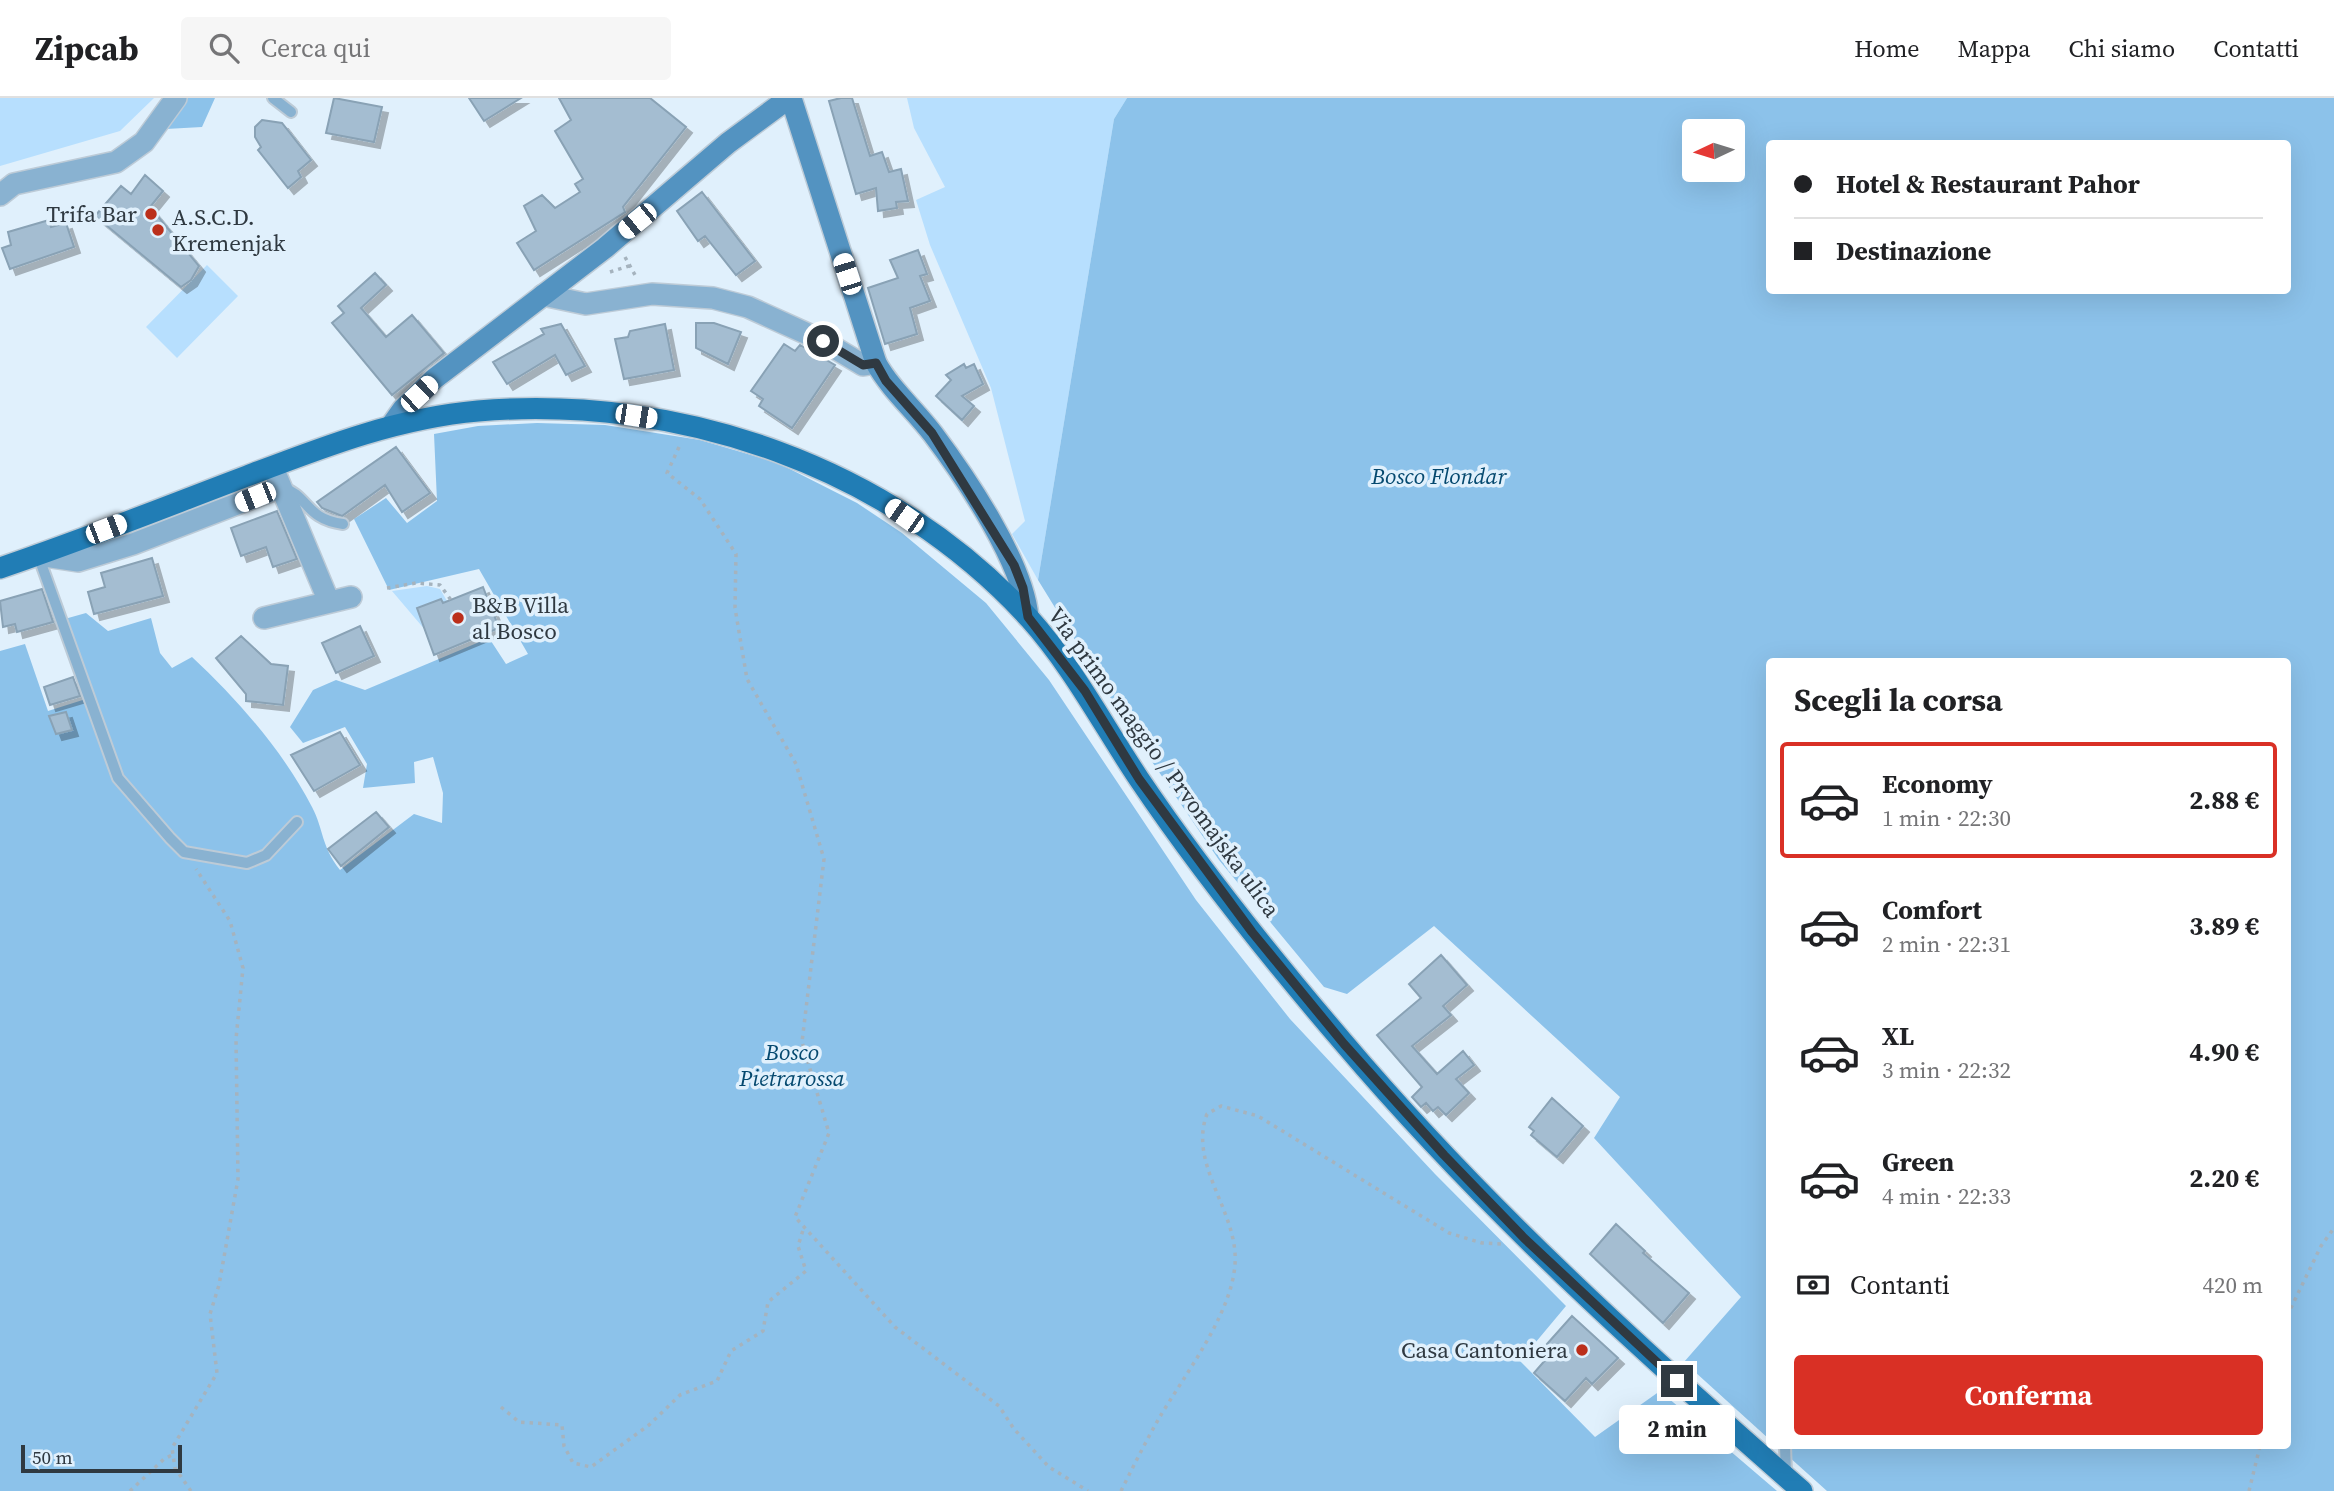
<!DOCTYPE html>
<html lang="it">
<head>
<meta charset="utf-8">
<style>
  :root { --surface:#fff; --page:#f6f6f6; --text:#202124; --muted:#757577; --line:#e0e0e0; --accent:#d93025 }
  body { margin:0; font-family:"Source Serif 4",serif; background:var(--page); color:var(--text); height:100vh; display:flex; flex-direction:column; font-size:26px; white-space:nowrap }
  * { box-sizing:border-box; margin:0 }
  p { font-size:23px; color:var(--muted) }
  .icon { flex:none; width:38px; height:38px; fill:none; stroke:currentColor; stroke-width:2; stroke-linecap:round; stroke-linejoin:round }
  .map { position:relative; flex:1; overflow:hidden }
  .details { position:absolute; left:1766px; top:560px; width:525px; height:791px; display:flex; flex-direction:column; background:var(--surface); border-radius:7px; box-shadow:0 7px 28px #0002 }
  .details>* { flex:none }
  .top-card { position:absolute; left:1766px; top:42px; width:525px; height:154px; border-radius:7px; box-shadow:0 7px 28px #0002; display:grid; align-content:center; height:154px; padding:0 28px; background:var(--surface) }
  .needle { width:46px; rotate:266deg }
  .fabs { position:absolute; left:1682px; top:21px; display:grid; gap:14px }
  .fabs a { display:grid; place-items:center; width:63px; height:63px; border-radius:7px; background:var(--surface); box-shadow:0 7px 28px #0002; font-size:35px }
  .scale { position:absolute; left:21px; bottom:18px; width:161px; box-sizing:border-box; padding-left:7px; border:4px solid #2f3941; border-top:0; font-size:19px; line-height:24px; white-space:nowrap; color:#2f3941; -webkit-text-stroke:5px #e0f0fc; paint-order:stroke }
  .end { position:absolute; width:32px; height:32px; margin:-16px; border:9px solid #2f3941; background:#fff; box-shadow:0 0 0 4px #fff }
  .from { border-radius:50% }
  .bubble { position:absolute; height:49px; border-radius:7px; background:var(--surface); box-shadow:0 7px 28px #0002; font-size:23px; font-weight:700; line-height:49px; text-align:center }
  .car { position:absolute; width:21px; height:42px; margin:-21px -10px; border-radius:9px; box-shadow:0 0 5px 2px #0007; background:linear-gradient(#fff 24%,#345 0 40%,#fff 0 76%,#345 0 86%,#fff 0) }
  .top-card b { display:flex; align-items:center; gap:24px; height:66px; font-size:26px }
  .top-card b+b { border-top:2px solid var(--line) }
  .top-card i { width:18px; height:18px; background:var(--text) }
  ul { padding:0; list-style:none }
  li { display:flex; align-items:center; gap:21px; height:116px; margin:0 14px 10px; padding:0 14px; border:4px solid transparent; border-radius:7px }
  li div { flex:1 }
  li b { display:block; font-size:26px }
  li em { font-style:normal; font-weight:700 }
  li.active { border-color:var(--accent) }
  li>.icon { width:63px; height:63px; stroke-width:1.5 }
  h2 { padding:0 28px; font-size:32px; line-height:84px }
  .pay { display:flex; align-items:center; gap:18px; height:77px; padding:0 28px; font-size:26px }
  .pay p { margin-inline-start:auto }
  .primary-button { display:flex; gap:14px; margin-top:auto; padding:14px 28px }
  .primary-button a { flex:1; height:80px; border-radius:7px; background:var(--accent); color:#fff; font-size:28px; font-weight:700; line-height:80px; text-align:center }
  header { display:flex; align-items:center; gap:42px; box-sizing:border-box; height:98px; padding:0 35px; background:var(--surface); border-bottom:2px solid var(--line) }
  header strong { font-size:33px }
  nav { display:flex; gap:38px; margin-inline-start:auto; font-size:24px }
  .search { width:490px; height:63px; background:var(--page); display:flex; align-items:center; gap:18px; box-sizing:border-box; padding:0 24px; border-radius:7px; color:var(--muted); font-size:26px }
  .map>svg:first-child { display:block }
  .green { fill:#b7dffe }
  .forest { fill:#8cc2ea; fill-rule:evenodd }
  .building { fill:#a4bdd1; stroke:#89a2b5; stroke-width:2; filter:url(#shadow) }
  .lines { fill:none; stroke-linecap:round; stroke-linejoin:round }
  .lane-casing { stroke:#bdcbd7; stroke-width:14 }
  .street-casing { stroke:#bdcbd7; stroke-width:24 }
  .secondary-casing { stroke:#bdcbd7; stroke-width:24 }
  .primary-casing { stroke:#bdcbd7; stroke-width:24 }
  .path { stroke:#a5b3be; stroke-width:3.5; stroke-dasharray:3.5 5; stroke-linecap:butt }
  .lane { stroke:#89b2d1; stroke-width:10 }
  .street { stroke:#89b2d1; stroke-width:21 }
  .secondary { stroke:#5393c1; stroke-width:21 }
  .primary { stroke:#217db5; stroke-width:21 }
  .route { stroke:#2f3941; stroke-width:9 }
  .poi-dot { fill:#bb2f1b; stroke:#e0f0fc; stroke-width:2.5 }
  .labels { text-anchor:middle; stroke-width:7; stroke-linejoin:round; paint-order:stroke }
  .poi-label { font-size:23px; fill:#2f3941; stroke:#e0f0fc; text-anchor:end }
  .park-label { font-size:23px; font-style:italic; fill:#05496f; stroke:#e0f0fc }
  .street-label { font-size:23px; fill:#2f3941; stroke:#e0f0fc }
</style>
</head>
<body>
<header>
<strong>Zipcab</strong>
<div class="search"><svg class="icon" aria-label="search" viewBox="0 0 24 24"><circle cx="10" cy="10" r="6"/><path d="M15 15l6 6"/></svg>Cerca qui</div>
<nav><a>Home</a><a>Mappa</a><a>Chi siamo</a><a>Contatti</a></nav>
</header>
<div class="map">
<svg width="2334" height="1393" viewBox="0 0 2334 1393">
  <defs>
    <filter id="shadow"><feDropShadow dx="6" dy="6" stdDeviation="0" flood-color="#0004"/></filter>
  </defs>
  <rect width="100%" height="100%" fill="#e0f0fc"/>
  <!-- green -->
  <path class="green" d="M0,0h154l-34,33 -120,35z
    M907,0h220l-13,21 -76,461 -26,-46 13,-13 -34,-133 -61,-143 -14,-45 29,-13 -31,-59z
    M207,167l31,31 -61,62 -31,-31z
    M427,488l13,3 7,12 -4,2 -3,-4 -23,9 9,23 -34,-40z"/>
  <!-- forest -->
  <path class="forest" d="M176,0h39l-13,29 -36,2z
    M1127,0h1207v1393h-507l-50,-45h510v-784h-518v777l-85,-77 57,-65 -147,-159 26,-41 -186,-171 -87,68 -23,-7 -105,-127 -88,-129 -93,-151 76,-461zM1694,33h38v39h-38zM1769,46h518v146h-518z
    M537,325l68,2 95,15 78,23 79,40 45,30 84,70 63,77 147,220 94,119 145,155 131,132 -46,55 75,76 65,-46 117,100h-1777v-840l25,-7 23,67 41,-13 -28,-78 25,-7 22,18 43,-13 9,35 12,15 20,-11c46,43 91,94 120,150 12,23 9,39 28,63l74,-56 28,9 1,-30 -10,-36 -19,5 1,21 -52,5 4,-24 -22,-37 -42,16 -13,-16 23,-37 23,-10 29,10 124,-52 17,26 22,-10 -49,-85 -90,21 -35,-71 32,-21 21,25 30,-22 -3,-67 44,-8z"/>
  <!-- building -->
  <path class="building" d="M334,0l48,9 -8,35 -48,-9z
    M469,0h52l-37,23z
    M559,0h91l36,29 -63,80 2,5 -91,58 -17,-27 19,-12 -12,-25 18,-11 13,13 25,-16 -5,-8 8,-5 -28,-48 16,-11z
    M841,0h11l18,58 12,-4 7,20 12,-3 7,32 -12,1 1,6 -19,3 -2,-23 -20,6 -27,-93z
    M262,22l20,3 29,37 -13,11 3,6 -13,11 -30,-38 3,-3 -6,-10v-10z
    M145,77l18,16 -13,16 49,59 -8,14 -10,7 -86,-71 26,-30 10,8z
    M702,94l53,69 -19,14 -31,-39 -7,5 -21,-30z
    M49,122l2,7 15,-4 8,24 -64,22 -8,-21 9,-3 -3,-13z
    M918,152l9,24 -7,2 10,25 -20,7 7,26 -32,10 -17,-56 30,-10 -8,-18z
    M375,175l11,12 -25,23 25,29 26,-22 32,38 -52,42 -60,-72 12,-10 -6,-7z
    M696,225h18l27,9 -13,32 -32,-16z
    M561,226l24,42 -19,9 -11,-20 -48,29 -14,-22 51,-28 -3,-5z
    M665,226l9,46 -50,9 -9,-40 13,-2 2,-6z
    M784,246l11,7 5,-6 35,20 -43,63 -33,-22 4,-7 -12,-8z
    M964,266l2,4 8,-4 9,20 -21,12 12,10 -12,14 -26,-24 15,-16 -5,-5z
    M396,349l34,46 -28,19 -17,-27 -43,31 -20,-8 -5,-6z
    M277,413l20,48 -24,8 -7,-20 -25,9 -10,-28z
    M152,460l11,38 -69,18 -6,-22 17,-5 -4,-14z
    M483,489l16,41 -65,27 -17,-47 24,-9 2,4z
    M42,491l11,33 -36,10 -2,-8 -12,3 -3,-26z
    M360,528l14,30 -38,17 -14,-30z
    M241,538l30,28 17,2 -5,39 -37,-4v-7l-30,-36z
    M73,579l7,19 -30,9 -6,-18z
    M66,614l6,18 -16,4 -7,-18z
    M340,634l20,33 -46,26 -23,-36z
    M376,714l13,15 -48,39 -13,-17z
    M1441,857l26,30 -24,21 8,9 -39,31 25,28 26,-23 11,14 -18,14 13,14 -23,22 -8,-8 -5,4 -7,-8 -5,4 -9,-10 10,-10 -45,-52 44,-37 -12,-14z
    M1552,1000l31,28 -26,31 -26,-22 3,-4 -5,-4z
    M1616,1126l29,27 -2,2 46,40 -26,30 -73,-69z
    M1572,1218l46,42 -26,26 -6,-6 -21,23 -31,-28 20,-23 -7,-6z"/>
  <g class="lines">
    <defs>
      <path id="lane" d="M273,0l18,14
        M283,390c25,7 22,31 60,36
        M38,457l80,223 52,60 14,14 63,11 19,-8 31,-33
        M1785,1348l1,28"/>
      <path id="street" d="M0,97l14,-11 102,-22 28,-20 32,-44
        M543,197l43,9 66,-10 61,4 35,9 75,34 40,24 13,-2
        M276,377l53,127
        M38,457l40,6 55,-17 148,-57
        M264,520l87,-21"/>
      <path id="secondary" d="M791,0l85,265c15,27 38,46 57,71 33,44 90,128 95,183
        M393,325l10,-14 31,-30 171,-131 123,-105 61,-45"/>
      <path id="primary" d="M0,470c83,-28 165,-61 247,-92 76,-29 150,-58 231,-65 202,-17 413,56 551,207 44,49 74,107 110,161 62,92 132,179 204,263 139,164 298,308 459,449"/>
    </defs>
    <!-- lane casing -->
    <use href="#lane" class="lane-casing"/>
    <!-- street casing -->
    <use href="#street" class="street-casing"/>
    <!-- secondary casing -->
    <use href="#secondary" class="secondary-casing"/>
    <!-- primary casing -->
    <use href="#primary" class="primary-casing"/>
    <!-- path -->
    <path class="path" d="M625,159l10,18
      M610,174l19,-6
      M679,349l-12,26 33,26 36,55 -1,54 12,71 49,85 28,95 -22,183 27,91 -34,84 100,110 104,79 15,23 35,38 39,24
      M387,490l29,-5 24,2 11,15
      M2287,1218l34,-70 13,-18
      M501,1309l18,15 43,3 2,21 9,17 18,4 58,-42 31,-30 37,-14 14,-30 32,-20 5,-29 38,-31 -8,-25 6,-19
      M130,1393l34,-32 8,-4
      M191,1393l-16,-23 -3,-20 45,-75 -7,-59 9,-29 19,-106 -2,-140 7,-71 -13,-47 -34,-52
      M1121,1393c12,-24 24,-48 37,-71 26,-45 81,-114 77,-167 -3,-47 -46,-92 -28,-139l14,-8 37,10 191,117 33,10 20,1
      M2249,1393l11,-45"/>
    <!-- lane -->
    <use href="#lane" class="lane"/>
    <!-- street -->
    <use href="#street" class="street"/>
    <!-- secondary -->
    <use href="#secondary" class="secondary"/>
    <!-- primary -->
    <use href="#primary" class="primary"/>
  </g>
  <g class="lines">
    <!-- route -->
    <path class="route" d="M823,243l40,24 13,-2 10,18 46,52 82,132 9,23 5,29 57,74 54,88 113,153 92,112 100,111 80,83 153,143"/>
  </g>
  <!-- markers -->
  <g class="poi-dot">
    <circle cx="151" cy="116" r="7"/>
    <circle cx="158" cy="132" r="7"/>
    <circle cx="458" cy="520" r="7"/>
    <circle cx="1582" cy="1252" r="7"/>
  </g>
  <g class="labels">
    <!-- poi labels -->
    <g class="poi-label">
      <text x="137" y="124">Trifa Bar</text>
      <text x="172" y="127" text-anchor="start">A.S.C.D.<tspan x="172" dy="26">Kremenjak</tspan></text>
      <text x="472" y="515" text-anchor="start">B&amp;B Villa<tspan x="472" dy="26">al Bosco</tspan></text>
      <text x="1568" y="1260">Casa Cantoniera</text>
    </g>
    <!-- park labels -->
    <g class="park-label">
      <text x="1439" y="386">Bosco Flondar</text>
      <text x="792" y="962">Bosco<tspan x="792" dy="26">Pietrarossa</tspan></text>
    </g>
    <!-- street labels -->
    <g class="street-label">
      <text transform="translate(1164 664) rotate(54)" y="8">Via primo maggio / Prvomajska ulica</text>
    </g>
  </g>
</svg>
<div class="fabs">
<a><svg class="needle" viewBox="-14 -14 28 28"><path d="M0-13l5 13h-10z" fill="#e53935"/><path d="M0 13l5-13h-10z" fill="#757577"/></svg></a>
</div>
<div class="scale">50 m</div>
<i class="end from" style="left:823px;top:243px"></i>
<i class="end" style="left:1677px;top:1283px"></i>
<div class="bubble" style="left:1619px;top:1307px;width:116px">2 min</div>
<i class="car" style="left:637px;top:123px;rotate:231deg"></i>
<i class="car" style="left:847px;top:176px;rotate:342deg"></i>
<i class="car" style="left:419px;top:296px;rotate:47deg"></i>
<i class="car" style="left:636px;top:318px;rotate:99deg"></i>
<i class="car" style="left:255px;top:399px;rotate:248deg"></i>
<i class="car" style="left:904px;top:418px;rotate:305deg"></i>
<i class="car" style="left:106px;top:431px;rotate:69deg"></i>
<div class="top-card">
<b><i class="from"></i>Hotel &amp; Restaurant Pahor</b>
<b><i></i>Destinazione</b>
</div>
<section class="details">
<h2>Scegli la corsa</h2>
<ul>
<li class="active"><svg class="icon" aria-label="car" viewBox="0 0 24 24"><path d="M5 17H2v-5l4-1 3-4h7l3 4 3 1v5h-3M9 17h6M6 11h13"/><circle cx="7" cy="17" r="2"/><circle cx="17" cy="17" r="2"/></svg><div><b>Economy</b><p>1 min · 22:30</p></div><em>2.88 €</em></li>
<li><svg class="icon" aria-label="car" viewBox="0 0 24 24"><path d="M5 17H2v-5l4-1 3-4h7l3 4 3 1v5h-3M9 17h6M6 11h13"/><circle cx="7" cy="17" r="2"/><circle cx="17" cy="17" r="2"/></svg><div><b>Comfort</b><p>2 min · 22:31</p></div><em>3.89 €</em></li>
<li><svg class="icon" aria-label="car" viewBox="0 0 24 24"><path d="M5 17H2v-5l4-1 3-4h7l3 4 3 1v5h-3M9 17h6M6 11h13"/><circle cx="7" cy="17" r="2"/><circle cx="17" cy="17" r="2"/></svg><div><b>XL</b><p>3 min · 22:32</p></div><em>4.90 €</em></li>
<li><svg class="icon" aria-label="car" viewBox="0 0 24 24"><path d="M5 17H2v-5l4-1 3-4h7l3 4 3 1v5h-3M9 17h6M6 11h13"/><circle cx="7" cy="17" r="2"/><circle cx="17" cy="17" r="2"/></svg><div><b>Green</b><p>4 min · 22:33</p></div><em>2.20 €</em></li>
</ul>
<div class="pay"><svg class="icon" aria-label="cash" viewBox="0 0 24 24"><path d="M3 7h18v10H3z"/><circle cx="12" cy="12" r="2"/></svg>Contanti<p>420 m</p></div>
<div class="primary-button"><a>Conferma</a></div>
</section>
</div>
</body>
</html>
